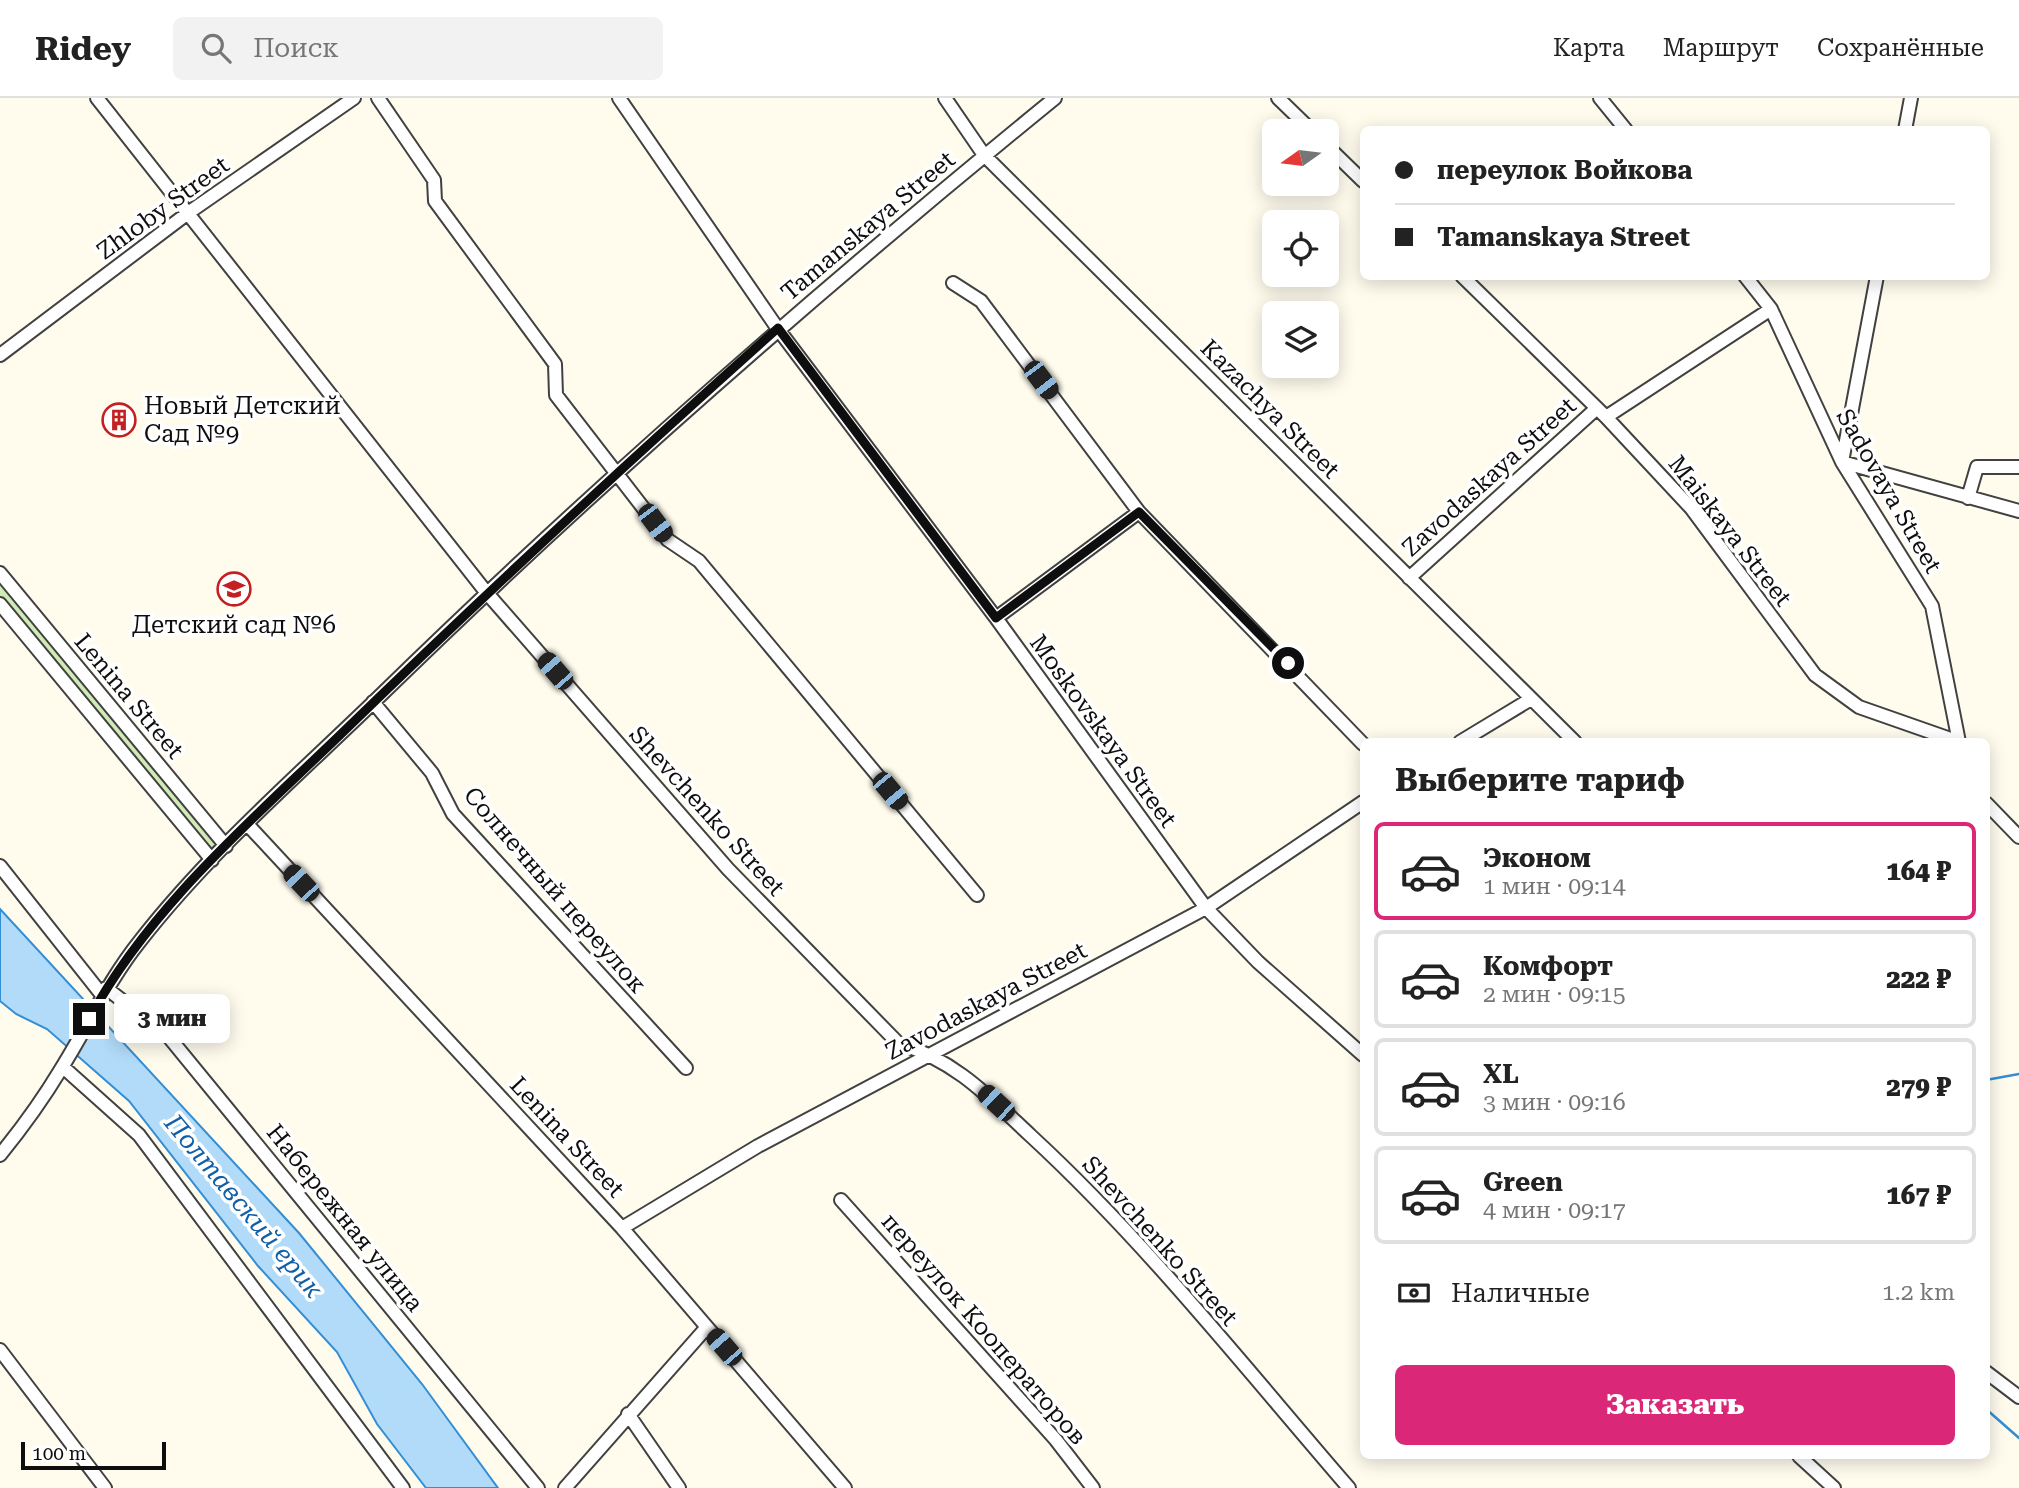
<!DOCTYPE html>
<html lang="ru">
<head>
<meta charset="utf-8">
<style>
  :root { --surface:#fff; --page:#f2f2f2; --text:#222; --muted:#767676; --line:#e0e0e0; --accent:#db2777 }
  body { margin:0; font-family:"Roboto Serif",serif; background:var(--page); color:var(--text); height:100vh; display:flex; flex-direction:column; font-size:26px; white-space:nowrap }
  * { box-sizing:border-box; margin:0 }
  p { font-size:23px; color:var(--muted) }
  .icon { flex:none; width:38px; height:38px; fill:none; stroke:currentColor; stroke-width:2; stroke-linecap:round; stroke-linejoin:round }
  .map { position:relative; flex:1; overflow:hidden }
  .side { position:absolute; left:1360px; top:640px; width:630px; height:721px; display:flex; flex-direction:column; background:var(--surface); border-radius:10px; box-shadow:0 4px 18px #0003 }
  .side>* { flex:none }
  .guide { position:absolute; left:1360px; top:28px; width:630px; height:154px; border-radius:10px; box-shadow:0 4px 18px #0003; display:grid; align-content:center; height:154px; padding:0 35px; background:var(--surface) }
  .needle { width:46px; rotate:256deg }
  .buttons { position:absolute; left:1262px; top:21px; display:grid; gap:14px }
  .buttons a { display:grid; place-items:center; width:77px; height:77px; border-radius:10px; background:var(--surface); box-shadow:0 4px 18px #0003; font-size:35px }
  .scale { position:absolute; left:21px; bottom:18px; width:145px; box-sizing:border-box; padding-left:7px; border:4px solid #0e0e0e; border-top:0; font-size:19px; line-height:24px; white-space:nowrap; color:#0e0e0e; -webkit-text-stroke:5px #fff; paint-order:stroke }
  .end { position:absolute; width:32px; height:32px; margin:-16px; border:9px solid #0e0e0e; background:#fff; box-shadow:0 0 0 4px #fff }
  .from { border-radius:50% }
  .bubble { position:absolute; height:49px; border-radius:10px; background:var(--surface); box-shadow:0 4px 18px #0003; font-size:23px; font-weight:800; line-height:49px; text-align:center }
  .car { position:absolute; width:21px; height:42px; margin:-21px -10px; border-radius:9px; box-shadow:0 0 5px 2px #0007; background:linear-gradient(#222 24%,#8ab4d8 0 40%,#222 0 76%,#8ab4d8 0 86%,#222 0) }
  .guide b { display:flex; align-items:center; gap:24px; height:66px; font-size:26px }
  .guide b+b { border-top:2px solid var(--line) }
  .guide i { width:18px; height:18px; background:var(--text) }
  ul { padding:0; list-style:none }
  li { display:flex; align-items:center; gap:21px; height:98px; margin:0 14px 10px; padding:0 21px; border:4px solid var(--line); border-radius:10px }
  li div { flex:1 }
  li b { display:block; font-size:26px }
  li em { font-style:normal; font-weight:800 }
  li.on { border-color:var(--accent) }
  li>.icon { width:63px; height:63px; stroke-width:1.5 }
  h2 { padding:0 35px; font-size:32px; line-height:84px }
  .pay { display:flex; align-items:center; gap:18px; height:77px; padding:0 35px; font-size:26px }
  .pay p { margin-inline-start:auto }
  .button { display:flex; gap:14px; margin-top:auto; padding:14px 35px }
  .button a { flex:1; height:80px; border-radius:10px; background:var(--accent); color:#fff; font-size:28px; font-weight:800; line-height:80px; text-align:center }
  header { display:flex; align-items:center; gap:42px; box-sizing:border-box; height:98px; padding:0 35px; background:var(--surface); border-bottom:2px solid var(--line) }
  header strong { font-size:33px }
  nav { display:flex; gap:38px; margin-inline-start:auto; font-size:24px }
  .search { width:490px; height:63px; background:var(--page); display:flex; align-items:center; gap:18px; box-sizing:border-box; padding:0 24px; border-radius:10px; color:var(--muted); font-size:26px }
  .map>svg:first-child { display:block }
  .green { fill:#d0ebb6 }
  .water { fill:#b1dbf9; stroke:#348ed3; stroke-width:2 }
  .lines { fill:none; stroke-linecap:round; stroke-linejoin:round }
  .stream { stroke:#348ed3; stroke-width:2.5 }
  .minor-casing { stroke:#414141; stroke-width:16 }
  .minor { stroke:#fff; stroke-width:12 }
  .route { stroke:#0e0e0e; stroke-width:9 }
  .labels { text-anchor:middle; stroke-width:7; stroke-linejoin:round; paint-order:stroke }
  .street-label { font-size:24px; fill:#0e0e0e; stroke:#fff }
  .poi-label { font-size:24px; fill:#0e0e0e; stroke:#fff; text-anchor:start }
  .water-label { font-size:26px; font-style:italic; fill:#115fa6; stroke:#fff }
</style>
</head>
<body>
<header>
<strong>Ridey</strong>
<div class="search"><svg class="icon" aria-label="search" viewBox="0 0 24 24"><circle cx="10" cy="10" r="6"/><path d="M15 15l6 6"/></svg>Поиск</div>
<nav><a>Карта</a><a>Маршрут</a><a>Сохранённые</a></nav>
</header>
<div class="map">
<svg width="2019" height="1390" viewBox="0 0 2019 1390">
  <rect width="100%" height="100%" fill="#fffcee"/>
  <!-- green -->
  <path class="green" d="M0,472l223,276 -10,11 -213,-255z"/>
  <!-- water -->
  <path class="water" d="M0,811l299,324 123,151 76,104h-72l-49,-64 -40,-72 -79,-86 -129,-165 -82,-72 -31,-15 -16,-13z"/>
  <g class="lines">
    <!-- stream -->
    <path class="stream" d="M1986,982l33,-6
      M1986,1311l33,29"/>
    <defs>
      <path id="minor" d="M97,0l389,494 242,277 170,174c58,18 90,53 133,93 116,107 215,233 318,352
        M378,0l56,82 1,21 120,163 1,31 112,145 31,21 278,334
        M619,0l159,231 218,289 210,290 52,54 105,93
        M945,0l39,57 591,587
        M1278,0l34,33
        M1600,0l26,32
        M1905,32l6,-32
        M1326,47l37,36
        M1462,178l144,141 85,91 124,167 44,32 100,35
        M1745,178l26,33 71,153 90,144 27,136
        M1877,178l-35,186 177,49
        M953,185l28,18 158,211 224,232
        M0,257l188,-142 166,-115
        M1606,319l165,-108
        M1968,400l9,-31h42
        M0,475l226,273
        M1409,480l188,-170
        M0,506l212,256
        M996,520l143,-106
        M373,604l59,71 21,41 233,254
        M1460,644l71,-43
        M1986,705l33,34
        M247,726l375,404 223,260
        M0,768l102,129
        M106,890l62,48 370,452
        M63,969l76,68 264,353
        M0,1057c22,-27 43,-56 61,-86 27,-43 47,-88 79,-128 71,-91 161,-168 243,-248 214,-209 440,-406 672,-595
        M841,1102l215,240 37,48
        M622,1130l136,-82 448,-238 157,-106
        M0,1252l105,138
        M1986,1274l33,25
        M628,1316l51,74
        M1799,1358l35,32
        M565,1390l142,-161"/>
    </defs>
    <!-- minor casing -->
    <use href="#minor" class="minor-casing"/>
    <!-- minor -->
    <use href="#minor" class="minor"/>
  </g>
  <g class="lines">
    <!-- route -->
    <path class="route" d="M89,921c60,-111 161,-197 251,-284 143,-139 289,-274 438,-407l218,290 143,-106 149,151"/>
  </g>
  <!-- icons -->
  <defs>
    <symbol id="building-ring" viewBox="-11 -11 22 22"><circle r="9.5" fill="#fff" stroke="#c41f21" stroke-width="1.5"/><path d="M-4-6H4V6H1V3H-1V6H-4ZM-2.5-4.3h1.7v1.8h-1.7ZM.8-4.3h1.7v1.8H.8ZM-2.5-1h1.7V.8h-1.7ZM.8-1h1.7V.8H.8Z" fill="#c41f21"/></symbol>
    <symbol id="school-ring" viewBox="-11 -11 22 22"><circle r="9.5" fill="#fff" stroke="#c41f21" stroke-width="1.5"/><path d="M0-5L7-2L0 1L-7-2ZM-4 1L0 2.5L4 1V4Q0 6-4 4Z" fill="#c41f21"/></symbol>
  </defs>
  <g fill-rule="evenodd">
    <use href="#building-ring" x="100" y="303" width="38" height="38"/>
    <use href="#school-ring" x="215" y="472" width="38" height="38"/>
  </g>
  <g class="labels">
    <!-- street labels -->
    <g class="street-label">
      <text transform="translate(163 110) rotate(-36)" y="8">Zhloby Street</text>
      <text transform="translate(868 128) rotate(-40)" y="8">Tamanskaya Street</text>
      <text transform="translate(1270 311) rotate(45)" y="8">Kazachya Street</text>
      <text transform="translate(1489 379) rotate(-42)" y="8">Zavodaskaya Street</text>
      <text transform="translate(1889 393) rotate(60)" y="8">Sadovaya Street</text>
      <text transform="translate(1730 433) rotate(52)" y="8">Maiskaya Street</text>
      <text transform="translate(129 598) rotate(50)" y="8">Lenina Street</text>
      <text transform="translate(1103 633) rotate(54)" y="8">Moskovskaya Street</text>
      <text transform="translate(707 713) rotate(48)" y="8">Shevchenko Street</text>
      <text transform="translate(555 792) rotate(49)" y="8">Солнечный переулок</text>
      <text transform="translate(986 903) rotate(-28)" y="8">Zavodaskaya Street</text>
      <text transform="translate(567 1039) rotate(47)" y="8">Lenina Street</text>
      <text transform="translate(345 1120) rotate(51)" y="8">Набережная улица</text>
      <text transform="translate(1160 1143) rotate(48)" y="8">Shevchenko Street</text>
      <text transform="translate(984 1231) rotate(49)" y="8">переулок Кооператоров</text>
    </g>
    <!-- poi labels -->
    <g class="poi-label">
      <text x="144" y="316">Новый Детский<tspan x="144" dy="28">Сад №9</tspan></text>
      <text x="234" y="535" text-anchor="middle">Детский сад №6</text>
    </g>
    <!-- water labels -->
    <g class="water-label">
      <text transform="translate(244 1108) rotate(50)" y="9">Полтавский ерик</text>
    </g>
  </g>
</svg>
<div class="buttons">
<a><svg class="needle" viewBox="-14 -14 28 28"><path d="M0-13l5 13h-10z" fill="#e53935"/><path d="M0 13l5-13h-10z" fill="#767676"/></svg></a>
<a><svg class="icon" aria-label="locate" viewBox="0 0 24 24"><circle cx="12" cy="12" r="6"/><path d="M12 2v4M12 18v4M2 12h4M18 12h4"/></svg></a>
<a><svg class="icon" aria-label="layers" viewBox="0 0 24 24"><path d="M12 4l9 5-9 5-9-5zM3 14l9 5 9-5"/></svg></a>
</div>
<div class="scale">100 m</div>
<i class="end from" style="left:1288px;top:565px"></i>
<i class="end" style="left:89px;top:921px"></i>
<div class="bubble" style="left:114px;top:896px;width:116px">3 мин</div>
<i class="car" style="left:1041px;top:282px;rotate:143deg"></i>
<i class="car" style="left:655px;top:425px;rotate:143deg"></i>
<i class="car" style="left:555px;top:573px;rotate:319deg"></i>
<i class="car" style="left:890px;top:693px;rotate:140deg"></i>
<i class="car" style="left:301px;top:785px;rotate:317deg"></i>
<i class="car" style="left:996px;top:1005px;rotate:313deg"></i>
<i class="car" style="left:724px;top:1249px;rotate:319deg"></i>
<div class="guide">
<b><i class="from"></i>переулок Войкова</b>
<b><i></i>Tamanskaya Street</b>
</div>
<section class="side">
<h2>Выберите тариф</h2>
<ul>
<li class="on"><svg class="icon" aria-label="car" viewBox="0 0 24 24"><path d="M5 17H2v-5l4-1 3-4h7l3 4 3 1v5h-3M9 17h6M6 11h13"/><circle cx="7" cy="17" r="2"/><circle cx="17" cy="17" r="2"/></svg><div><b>Эконом</b><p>1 мин · 09:14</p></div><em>164 ₽</em></li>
<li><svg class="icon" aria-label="car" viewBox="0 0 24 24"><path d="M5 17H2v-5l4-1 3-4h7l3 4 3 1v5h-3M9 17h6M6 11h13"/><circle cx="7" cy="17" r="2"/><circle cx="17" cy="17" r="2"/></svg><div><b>Комфорт</b><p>2 мин · 09:15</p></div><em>222 ₽</em></li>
<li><svg class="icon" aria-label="car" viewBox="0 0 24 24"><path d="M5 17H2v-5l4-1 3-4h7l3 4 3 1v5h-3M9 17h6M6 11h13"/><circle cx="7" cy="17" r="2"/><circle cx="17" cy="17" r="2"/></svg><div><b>XL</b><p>3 мин · 09:16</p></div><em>279 ₽</em></li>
<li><svg class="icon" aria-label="car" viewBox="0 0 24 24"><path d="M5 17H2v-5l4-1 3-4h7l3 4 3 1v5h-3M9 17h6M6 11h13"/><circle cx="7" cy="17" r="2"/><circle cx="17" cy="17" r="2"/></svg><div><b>Green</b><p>4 мин · 09:17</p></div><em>167 ₽</em></li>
</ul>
<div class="pay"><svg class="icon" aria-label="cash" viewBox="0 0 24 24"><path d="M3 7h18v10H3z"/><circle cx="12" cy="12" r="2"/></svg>Наличные<p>1.2 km</p></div>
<div class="button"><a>Заказать</a></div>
</section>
</div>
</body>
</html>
